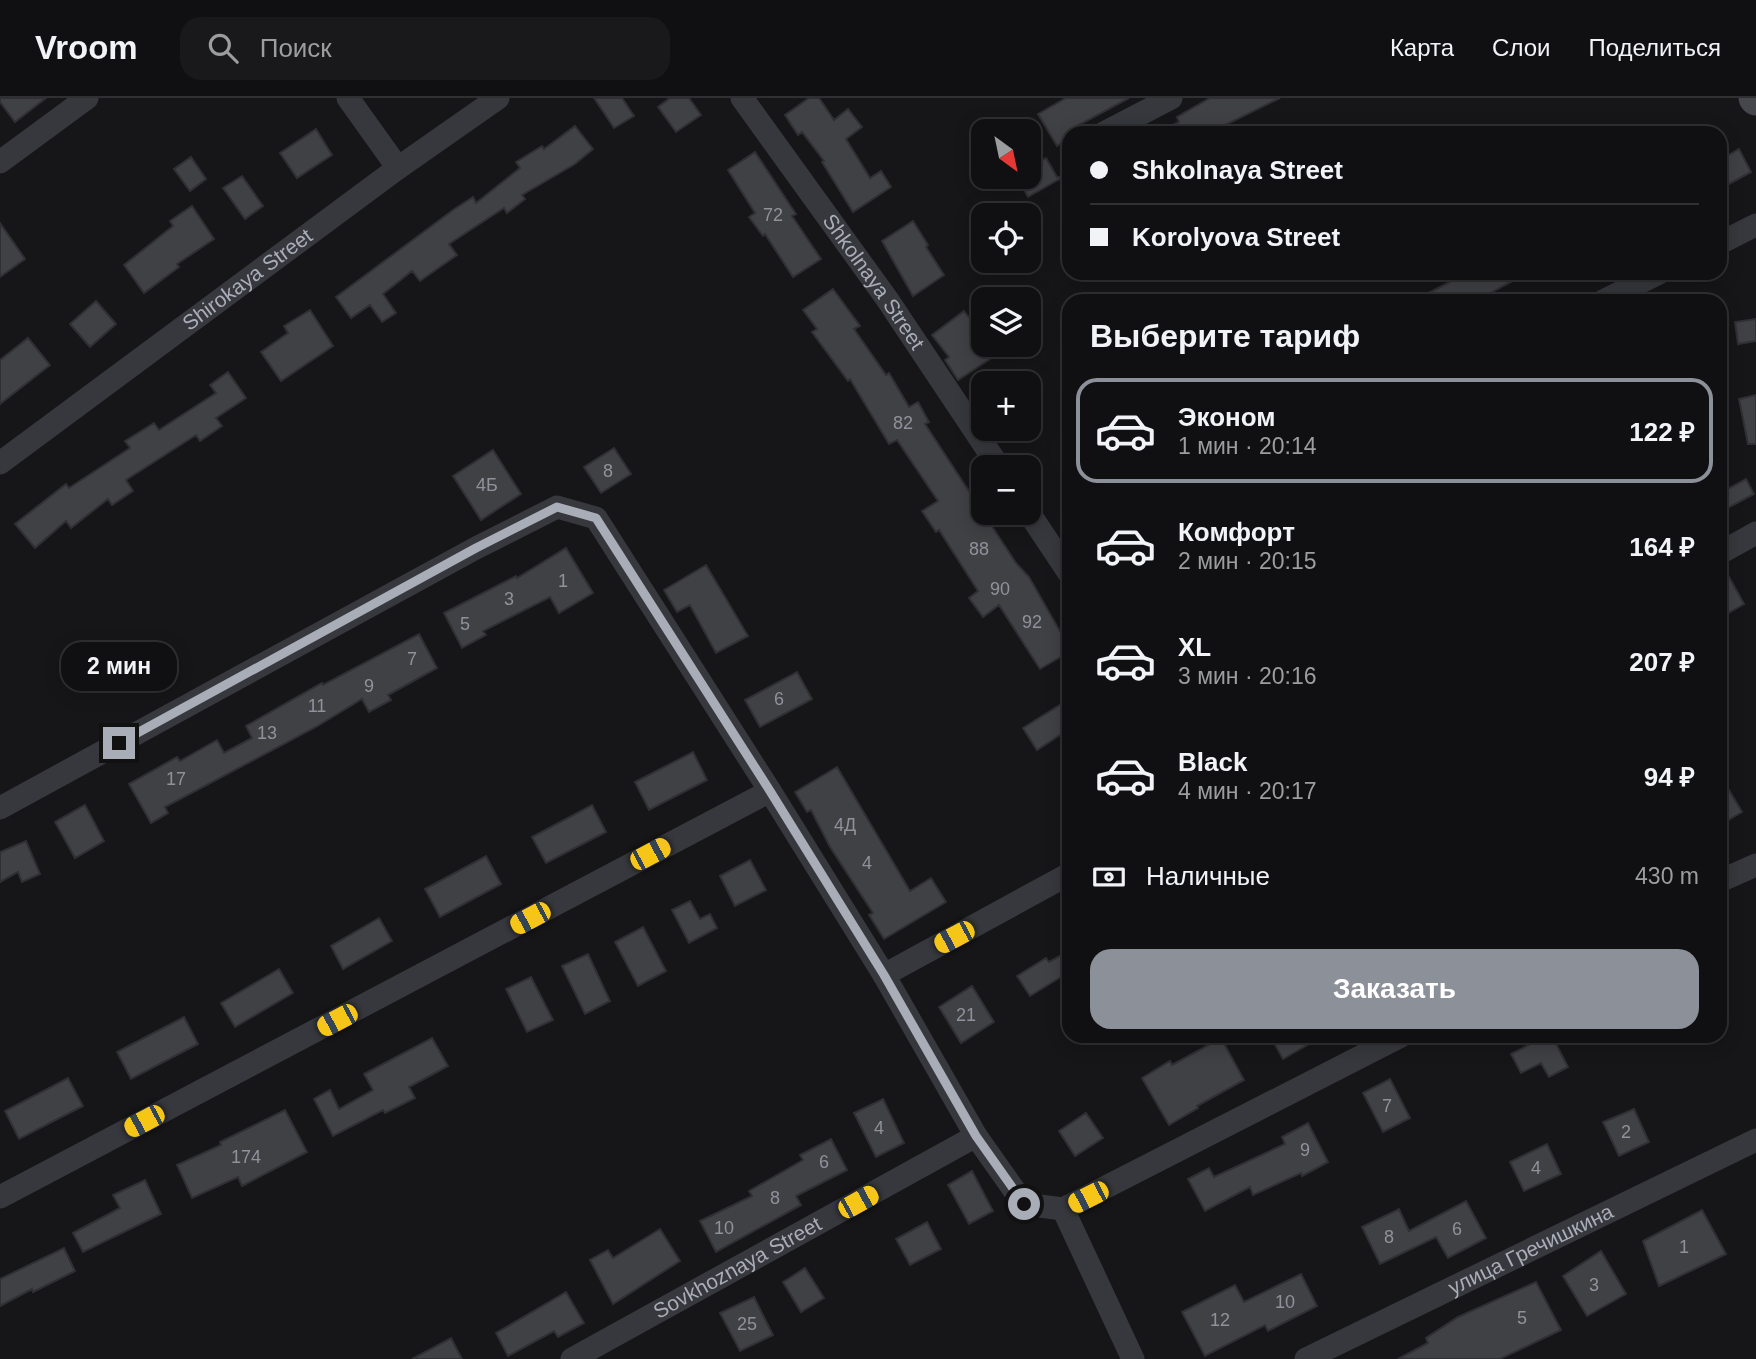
<!DOCTYPE html>
<html lang="ru">
<head>
<meta charset="utf-8">
<style>
  :root { --surface:#101012; --page:#19191b; --text:#f1f3f6; --muted:#9c9d9f; --line:#303032; --accent:#8c9099 }
  body { margin:0; font-family:Arial,sans-serif; background:var(--page); color:var(--text); height:100vh; display:flex; flex-direction:column; font-size:26px; white-space:nowrap }
  * { box-sizing:border-box; margin:0 }
  p { font-size:23px; color:var(--muted) }
  .icon { flex:none; width:38px; height:38px; fill:none; stroke:currentColor; stroke-width:2; stroke-linecap:round; stroke-linejoin:round }
  .map { position:relative; flex:1; overflow:hidden }
  .side { position:absolute; left:1062px; top:196px; width:665px; height:749px; display:flex; flex-direction:column; background:var(--surface); border-radius:21px; box-shadow:0 4px 18px #0003,0 0 0 2px var(--line) }
  .side>* { flex:none }
  .guide { position:absolute; left:1062px; top:28px; width:665px; height:154px; border-radius:21px; box-shadow:0 4px 18px #0003,0 0 0 2px var(--line); display:grid; align-content:center; height:154px; padding:0 28px; background:var(--surface) }
  .needle { width:46px; rotate:147deg }
  .controls { position:absolute; left:971px; top:21px; display:grid; gap:14px }
  .controls a { display:grid; place-items:center; width:70px; height:70px; border-radius:14px; background:var(--surface); box-shadow:0 4px 18px #0003,0 0 0 2px var(--line); font-size:35px }
  .end { position:absolute; width:32px; height:32px; margin:-16px; border:9px solid #a8adb8; background:#111; box-shadow:0 0 0 4px #111 }
  .from { border-radius:50% }
  .bubble { position:absolute; height:49px; border-radius:21px; background:var(--surface); box-shadow:0 4px 18px #0003,0 0 0 2px var(--line); font-size:23px; font-weight:700; line-height:49px; text-align:center }
  .car { position:absolute; width:21px; height:42px; margin:-21px -10px; border-radius:9px; box-shadow:0 0 5px 2px #0007; background:linear-gradient(#f5c518 24%,#345 0 40%,#f5c518 0 76%,#345 0 86%,#f5c518 0) }
  .guide b { display:flex; align-items:center; gap:24px; height:66px; font-size:26px }
  .guide b+b { border-top:2px solid var(--line) }
  .guide i { width:18px; height:18px; background:var(--text) }
  ul { padding:0; list-style:none }
  li { display:flex; align-items:center; gap:21px; height:105px; margin:0 14px 10px; padding:0 14px; border:4px solid transparent; border-radius:21px }
  li div { flex:1 }
  li b { display:block; font-size:26px }
  li em { font-style:normal; font-weight:700 }
  li.current { border-color:var(--accent) }
  li>.icon { width:63px; height:63px; stroke-width:1.5 }
  h2 { padding:0 28px; font-size:32px; line-height:84px }
  .pay { display:flex; align-items:center; gap:18px; height:77px; padding:0 28px; font-size:26px }
  .pay p { margin-inline-start:auto }
  .button { display:flex; gap:14px; margin-top:auto; padding:14px 28px }
  .button a { flex:1; height:80px; border-radius:21px; background:var(--accent); color:#fff; font-size:28px; font-weight:700; line-height:80px; text-align:center }
  header { display:flex; align-items:center; gap:42px; box-sizing:border-box; height:98px; padding:0 35px; background:var(--surface); border-bottom:2px solid var(--line) }
  header strong { font-size:33px }
  nav { display:flex; gap:38px; margin-inline-start:auto; font-size:24px }
  .search { width:490px; height:63px; background:var(--page); display:flex; align-items:center; gap:18px; box-sizing:border-box; padding:0 24px; border-radius:21px; color:var(--muted); font-size:26px }
  .map>svg:first-child { display:block }
  .building { fill:#404145; stroke:#303034; stroke-width:2 }
  .lines { fill:none; stroke-linecap:round; stroke-linejoin:round }
  .street { stroke:#37383d; stroke-width:23 }
  .secondary { stroke:#45474d; stroke-width:33 }
  .route { stroke:#a8adb8; stroke-width:9 }
  .labels { text-anchor:middle; stroke-width:6; stroke-linejoin:round; paint-order:stroke }
  .number-label { font-size:18px; fill:#8e929b }
  .street-label { font-size:21px; fill:#a8adb8; stroke:#111113 }
</style>
</head>
<body>
<header>
<strong>Vroom</strong>
<div class="search"><svg class="icon" aria-label="search" viewBox="0 0 24 24"><circle cx="10" cy="10" r="6"/><path d="M15 15l6 6"/></svg>Поиск</div>
<nav><a>Карта</a><a>Слои</a><a>Поделиться</a></nav>
</header>
<div class="map">
<svg width="1756" height="1261" viewBox="0 0 1756 1261">
  <rect width="100%" height="100%" fill="#161618"/>
  <!-- building -->
  <path class="building" d="M0,0h46l-31,24 -15,-20z
    M594,0h28l12,18 -20,12z
    M670,0h19l12,17 -25,17 -18,-25z
    M809,0h10l15,22 14,-11 14,18 -16,12 24,39 11,-7 10,16 -38,25 -31,-50 2,-1 -22,-29 -4,3 -13,-20z
    M1066,0h63l-54,29 4,6h-10v6l-12,7 -19,-32z
    M1210,0h70l-71,35h-52l22,-11 -2,-5z
    M575,28l18,23 -18,15 -53,31 3,4 -18,14 -3,-5 -55,36 8,11 -37,26 -8,-10 -29,23 13,19 -14,9 -12,-17 -19,13 -15,-21 117,-87 20,-13 3,6 44,-35 -4,-6 26,-16 2,3z
    M316,31l16,26 -35,23 -17,-25z
    M1739,51l12,23 -31,17v-29z
    M755,54l41,62 -4,2 29,43 -28,18 -28,-43 -2,2 -14,-19 6,-4 -27,-43z
    M191,59l15,22 -16,12 -16,-22z
    M1046,60l11,19h6l-35,20 -11,-20h12v-10z
    M242,78l21,30 -18,13 -22,-31z
    M192,108l22,33 -37,25 2,3 -35,26 -20,-28 49,-39 -3,-5z
    M913,123l15,24 -2,2 18,28 -31,21 -31,-55z
    M0,125l25,36 -25,18z
    M1467,175h60l-51,28h-63z
    M833,191l27,37 -6,3 32,46 3,-2 20,34 9,-5 11,20 -4,2 91,139 13,14 40,70v5l-29,17 -41,-64 -16,12 -14,-19 9,-7 -39,-61 -3,2 -14,-21 16,-10 -41,-61 -8,4 -39,-65 -2,2 -36,-49 5,-3 -14,-19z
    M96,203l20,23 -26,23 -20,-23z
    M310,212l23,36 -52,35 -20,-29 27,-19 -4,-7z
    M964,213l13,17 -5,4 18,27 -32,21 -13,-20 4,-3 -17,-22z
    M1756,221v22l-18,3 -3,-22z
    M28,240l22,27 -50,39v-44z
    M228,274l18,26 -30,20 6,8 -22,15 -4,-6 -70,45 7,11 -21,14 -4,-6 -37,29 -5,-7 -31,27 -20,-24 51,-40 3,4 61,-40 -5,-7 29,-18 5,7 57,-37 -6,-8z
    M1756,297v49h-8l-9,-45z
    M614,350l17,26 -30,19 -17,-26z
    M493,352l28,44 -40,26 -28,-44z
    M1746,381l8,15 -34,18v-19z
    M566,450l27,45 -34,20 -9,-16 -67,34 3,4 -24,13 -18,-35 72,-37 1,2z
    M706,467l42,71 -32,17 -26,-48 -13,7 -13,-22z
    M1723,468l21,38 -24,14v-51z
    M419,536l18,34 -49,27 3,5 -22,12 -7,-13 -46,28 -151,80 3,6 -17,10 -22,-39 48,-27 3,4 37,-21 7,13 28,-15 -6,-12 76,-43 1,2z
    M797,574l15,27 -52,28 -15,-27z
    M1063,605l6,10v16l-32,21 -14,-22z
    M693,654l14,28 -58,30 -14,-28z
    M837,669l73,124 21,-13 15,24 -62,37 -15,-24 4,-2 -43,-66 -19,-37 -4,2 -12,-20z
    M1720,677l22,37 -22,13z
    M85,707l19,36 -29,17 -20,-36z
    M592,707l14,27 -60,31 -14,-26z
    M26,743l14,33 -18,8 -4,-10 -18,10v-30z
    M486,758l15,28 -61,33 -15,-28z
    M750,762l16,30 -31,16 -15,-30z
    M690,803l10,18 10,-5 7,14 -28,15 -17,-33z
    M379,820l13,23 -49,28 -12,-23z
    M643,829l23,44 -28,15 -23,-44z
    M1069,853v21l-39,24 -13,-20 29,-18 3,4z
    M588,856l22,47 -25,13 -23,-48z
    M279,871l14,24 -58,34 -14,-24z
    M531,879l22,43 -26,12 -21,-43z
    M972,888l22,36 -33,21 -22,-36z
    M184,919l14,27 -67,35 -14,-27z
    M1270,938h53l-40,23z
    M1546,938h6l16,31 -19,10 -8,-14 -20,10 -10,-19z
    M432,940l16,28 -39,21 6,11 -30,15 -2,-3 -50,26 -19,-37 16,-9 9,19 34,-19 -9,-16z
    M1221,940l23,42 -47,26 1,2 -29,17 -27,-47 28,-17 2,4z
    M68,980l15,28 -64,33 -14,-28z
    M1390,981l20,39 -27,14 -20,-39z
    M883,1001l21,44 -28,14 -22,-44z
    M1634,1011l15,33 -30,14 -16,-34z
    M285,1012l22,42 -65,34 -4,-9 -46,21 -15,-33 44,-20 -1,-3z
    M1086,1015l17,25 -28,18 -16,-25z
    M1308,1025l20,39 -26,14 -1,-3 -48,22 -3,-8 -45,24 -17,-32 21,-11 5,9 71,-33 -3,-7z
    M831,1041l16,31 -51,26 5,9 -85,47 -16,-31 52,-25 -3,-5 54,-31 -3,-5z
    M1547,1046l14,30 -37,17 -14,-29z
    M972,1073l21,40 -24,13 -21,-39z
    M145,1082l16,34 -78,38 -10,-19 47,-25 -7,-13z
    M1466,1103l20,37 -38,20 -12,-21 -56,27 -18,-37 37,-18 10,22z
    M1702,1112l24,44 -67,32 -16,-45z
    M927,1124l14,27 -31,16 -14,-26z
    M660,1131l20,32 -67,43 -23,-44 18,-10 5,8z
    M64,1150l11,23 -42,21 -1,-3 -32,17v-27z
    M1601,1153l25,43 -39,22 -24,-40z
    M805,1170l19,30 -23,14 -18,-30z
    M1301,1176l16,32 -49,25 -3,-6 -60,31 -23,-44 53,-27 9,17z
    M1536,1184l25,48 -61,29h-102l30,-16 -2,-5 32,-21z
    M566,1194l18,31 -26,14 -4,-6 -46,25 -12,-23z
    M754,1199l19,38 -33,16 -20,-38z
    M451,1240l11,21h-50z"/>
  <g class="lines">
    <!-- street -->
    <g class="street">
      <path d="M348,0l50,70"/>
      <path id="s1" d="M742,0l145,201 112,168"/>
      <path d="M1104,35l67,-35"/>
      <path d="M0,64l87,-64"/>
      <path d="M1720,145l36,-18"/>
      <path d="M1603,203l56,-28"/>
      <path id="s2" d="M0,365l398,-295 100,-70"/>
      <path d="M1029,415l40,60"/>
      <path d="M1720,455l36,-20"/>
      <path d="M0,710l476,-260 81,-41 39,11 174,273 114,184 92,161 48,68 39,5 70,150"/>
      <path d="M1720,783l36,-16"/>
      <path d="M884,877l185,-101"/>
      <path d="M0,1099l770,-406"/>
      <path d="M1063,1111l338,-173"/>
      <path id="s3" d="M572,1261l404,-223"/>
      <path id="s4" d="M1306,1261l450,-219"/>
    </g>
    <!-- secondary -->
    <path class="secondary" d="M1755,0l1,1"/>
  </g>
  <g class="lines">
    <!-- route -->
    <path class="route" d="M119,645l357,-195 81,-41 39,11 174,273 114,184 92,161 48,68"/>
  </g>
  <g class="labels">
    <!-- number labels -->
    <g class="number-label">
      <text x="773" y="123">72</text>
      <text x="903" y="331">82</text>
      <text x="608" y="379">8</text>
      <text x="487" y="393">4Б</text>
      <text x="979" y="457">88</text>
      <text x="563" y="489">1</text>
      <text x="1000" y="497">90</text>
      <text x="509" y="507">3</text>
      <text x="1032" y="530">92</text>
      <text x="465" y="532">5</text>
      <text x="412" y="567">7</text>
      <text x="369" y="594">9</text>
      <text x="779" y="607">6</text>
      <text x="317" y="614">11</text>
      <text x="267" y="641">13</text>
      <text x="176" y="687">17</text>
      <text x="845" y="733">4Д</text>
      <text x="867" y="771">4</text>
      <text x="966" y="923">21</text>
      <text x="1387" y="1014">7</text>
      <text x="879" y="1036">4</text>
      <text x="1626" y="1040">2</text>
      <text x="1305" y="1058">9</text>
      <text x="246" y="1065">174</text>
      <text x="824" y="1070">6</text>
      <text x="1536" y="1076">4</text>
      <text x="775" y="1106">8</text>
      <text x="724" y="1136">10</text>
      <text x="1457" y="1137">6</text>
      <text x="1389" y="1145">8</text>
      <text x="1684" y="1155">1</text>
      <text x="1594" y="1193">3</text>
      <text x="1285" y="1210">10</text>
      <text x="1522" y="1226">5</text>
      <text x="1220" y="1228">12</text>
      <text x="747" y="1232">25</text>
    </g>
    <!-- street labels -->
    <g class="street-label">
      <text dy="7" stroke="none"><textPath href="#s2" startOffset="308">Shirokaya Street</textPath></text>
      <text dy="7" stroke="none"><textPath href="#s1" startOffset="226">Shkolnaya Street</textPath></text>
      <text dy="7" stroke="none"><textPath href="#s4" startOffset="250">улица Гречишкина</textPath></text>
      <text dy="7" stroke="none"><textPath href="#s3" startOffset="189">Sovkhoznaya Street</textPath></text>
    </g>
  </g>
</svg>
<div class="controls">
<a><svg class="needle" viewBox="-14 -14 28 28"><path d="M0-13l5 13h-10z" fill="#e53935"/><path d="M0 13l5-13h-10z" fill="#9c9d9f"/></svg></a>
<a><svg class="icon" aria-label="locate" viewBox="0 0 24 24"><circle cx="12" cy="12" r="6"/><path d="M12 2v4M12 18v4M2 12h4M18 12h4"/></svg></a>
<a><svg class="icon" aria-label="layers" viewBox="0 0 24 24"><path d="M12 4l9 5-9 5-9-5zM3 14l9 5 9-5"/></svg></a>
<a>+</a>
<a>−</a>
</div>
<i class="end from" style="left:1024px;top:1106px"></i>
<i class="end" style="left:119px;top:645px"></i>
<div class="bubble" style="left:61px;top:544px;width:116px">2 мин</div>
<i class="car" style="left:650px;top:756px;rotate:62deg"></i>
<i class="car" style="left:530px;top:820px;rotate:242deg"></i>
<i class="car" style="left:954px;top:839px;rotate:242deg"></i>
<i class="car" style="left:337px;top:922px;rotate:242deg"></i>
<i class="car" style="left:144px;top:1023px;rotate:242deg"></i>
<i class="car" style="left:1088px;top:1099px;rotate:243deg"></i>
<i class="car" style="left:858px;top:1104px;rotate:61deg"></i>
<div class="guide">
<b><i class="from"></i>Shkolnaya Street</b>
<b><i></i>Korolyova Street</b>
</div>
<section class="side">
<h2>Выберите тариф</h2>
<ul>
<li class="current"><svg class="icon" aria-label="car" viewBox="0 0 24 24"><path d="M5 17H2v-5l4-1 3-4h7l3 4 3 1v5h-3M9 17h6M6 11h13"/><circle cx="7" cy="17" r="2"/><circle cx="17" cy="17" r="2"/></svg><div><b>Эконом</b><p>1 мин · 20:14</p></div><em>122 ₽</em></li>
<li><svg class="icon" aria-label="car" viewBox="0 0 24 24"><path d="M5 17H2v-5l4-1 3-4h7l3 4 3 1v5h-3M9 17h6M6 11h13"/><circle cx="7" cy="17" r="2"/><circle cx="17" cy="17" r="2"/></svg><div><b>Комфорт</b><p>2 мин · 20:15</p></div><em>164 ₽</em></li>
<li><svg class="icon" aria-label="car" viewBox="0 0 24 24"><path d="M5 17H2v-5l4-1 3-4h7l3 4 3 1v5h-3M9 17h6M6 11h13"/><circle cx="7" cy="17" r="2"/><circle cx="17" cy="17" r="2"/></svg><div><b>XL</b><p>3 мин · 20:16</p></div><em>207 ₽</em></li>
<li><svg class="icon" aria-label="car" viewBox="0 0 24 24"><path d="M5 17H2v-5l4-1 3-4h7l3 4 3 1v5h-3M9 17h6M6 11h13"/><circle cx="7" cy="17" r="2"/><circle cx="17" cy="17" r="2"/></svg><div><b>Black</b><p>4 мин · 20:17</p></div><em>94 ₽</em></li>
</ul>
<div class="pay"><svg class="icon" aria-label="cash" viewBox="0 0 24 24"><path d="M3 7h18v10H3z"/><circle cx="12" cy="12" r="2"/></svg>Наличные<p>430 m</p></div>
<div class="button"><a>Заказать</a></div>
</section>
</div>
</body>
</html>
